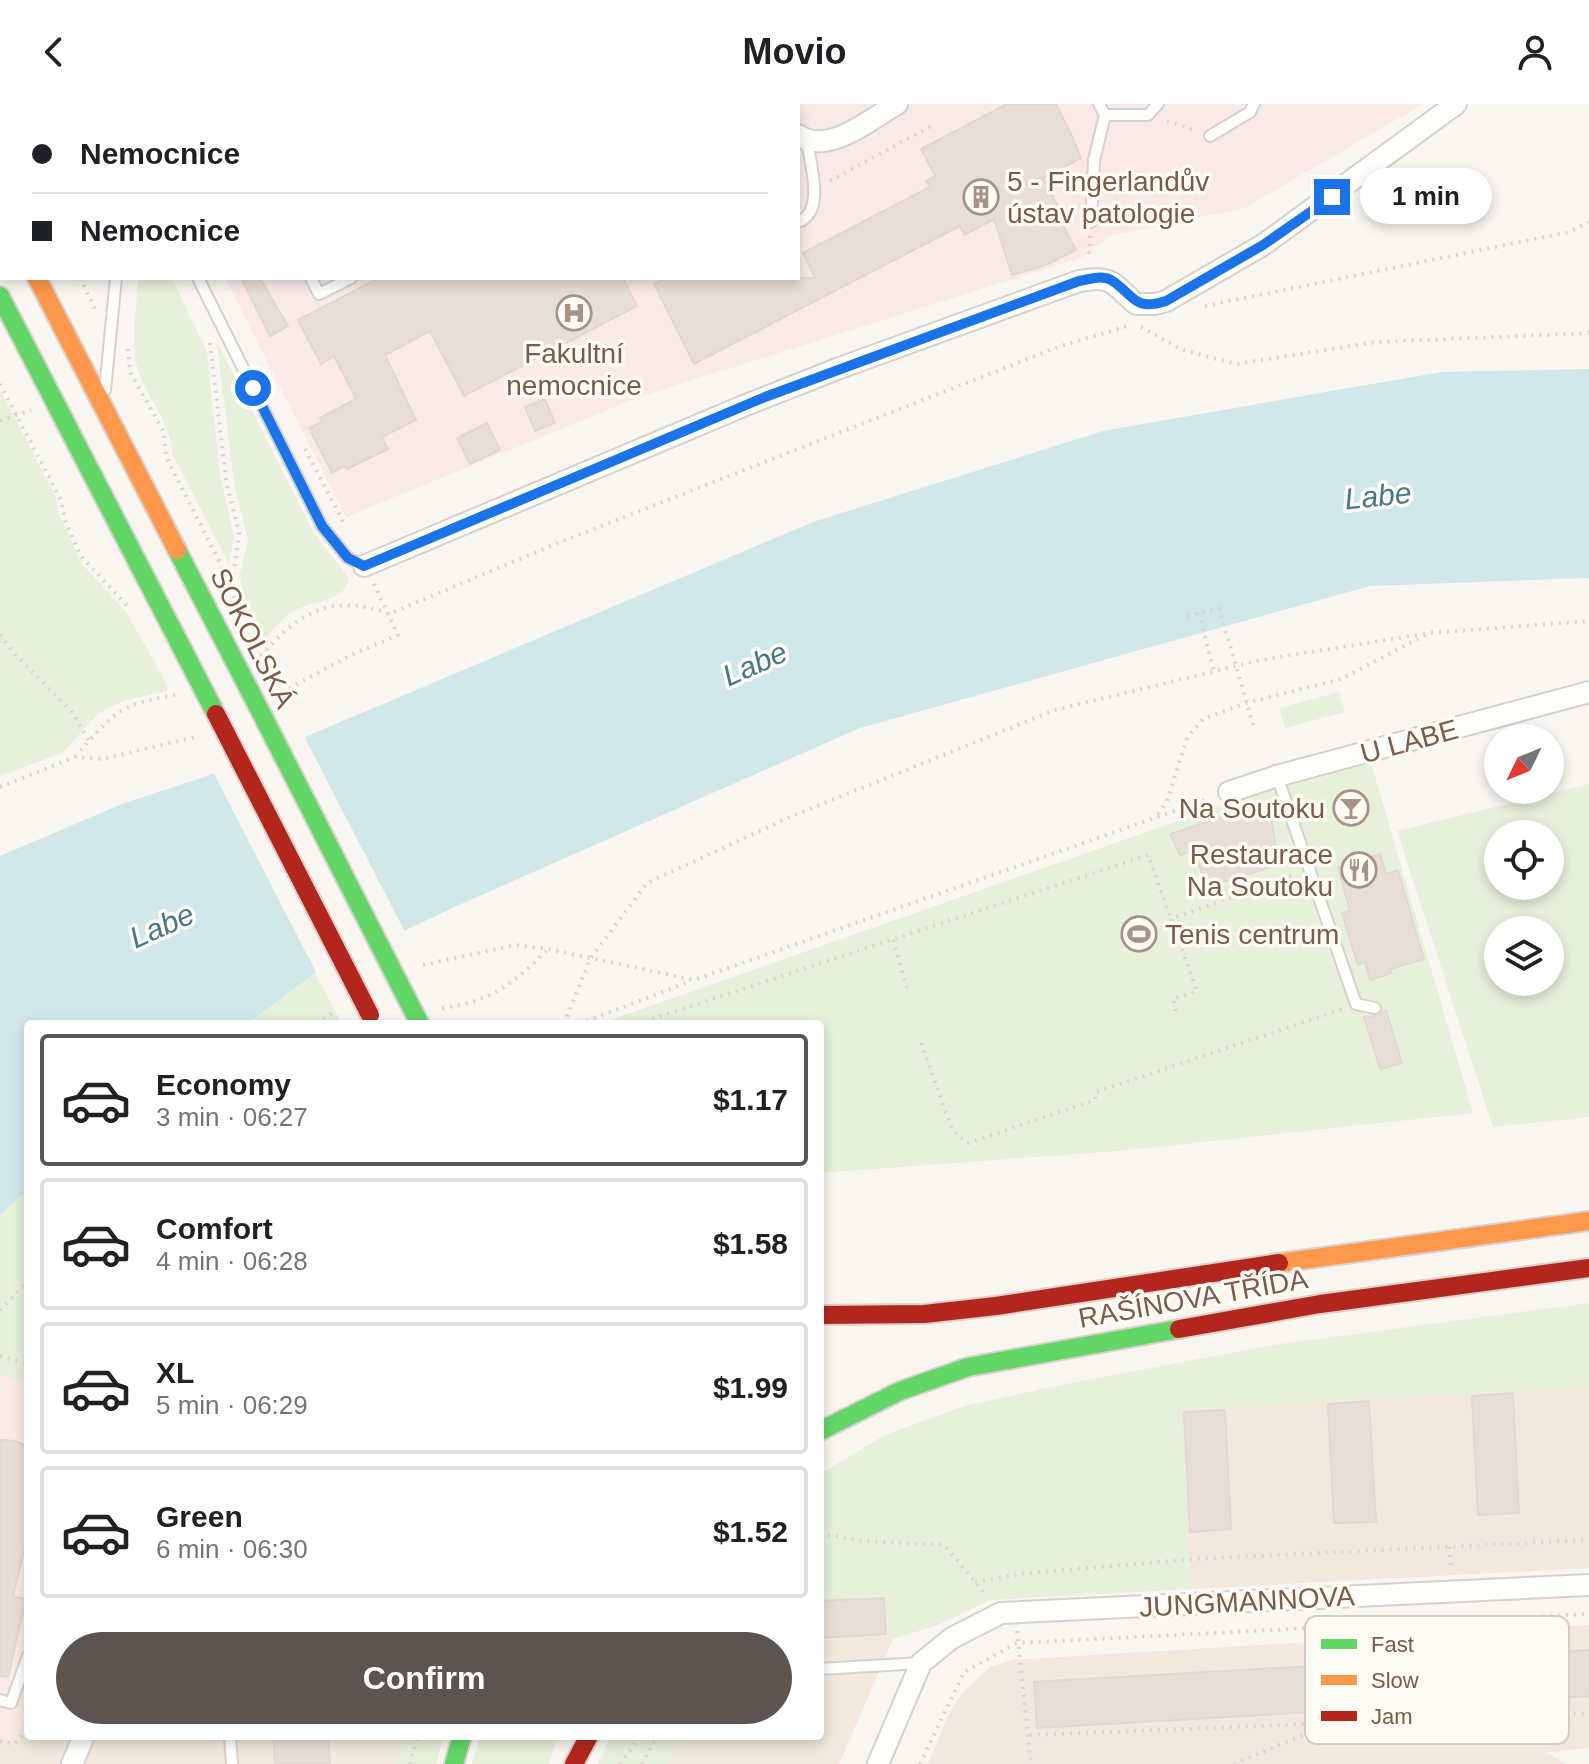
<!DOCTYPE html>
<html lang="en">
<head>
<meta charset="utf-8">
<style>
  :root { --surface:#fff; --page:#f2f2f2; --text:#202124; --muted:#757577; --line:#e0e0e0; --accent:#5c5450 }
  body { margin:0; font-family:Helvetica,sans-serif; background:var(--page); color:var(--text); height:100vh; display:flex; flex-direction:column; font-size:30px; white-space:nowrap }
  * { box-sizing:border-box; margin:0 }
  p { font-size:26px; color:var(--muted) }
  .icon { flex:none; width:44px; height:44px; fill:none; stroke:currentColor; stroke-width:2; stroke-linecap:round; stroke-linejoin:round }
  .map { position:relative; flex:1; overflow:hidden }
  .drawer { position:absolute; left:24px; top:916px; width:800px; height:720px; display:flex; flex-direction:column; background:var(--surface); border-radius:8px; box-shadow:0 4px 12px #0003 }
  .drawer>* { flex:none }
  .guide { position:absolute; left:0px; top:0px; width:800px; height:176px; box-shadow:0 4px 12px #0003; display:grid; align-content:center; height:176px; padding:0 32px; background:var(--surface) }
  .needle { width:52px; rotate:227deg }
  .fabs { position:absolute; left:1484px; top:620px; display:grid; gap:16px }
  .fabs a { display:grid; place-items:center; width:80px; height:80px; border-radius:50%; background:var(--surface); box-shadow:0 4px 12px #0003; font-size:40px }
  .end { position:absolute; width:36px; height:36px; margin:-18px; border:10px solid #1a73e8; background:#fff; box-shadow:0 0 0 4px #fff }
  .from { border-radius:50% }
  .bubble { position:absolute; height:56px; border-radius:28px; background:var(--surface); box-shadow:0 4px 12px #0003; font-size:26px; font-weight:700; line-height:56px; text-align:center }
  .guide b { display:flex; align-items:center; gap:28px; height:76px; font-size:30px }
  .guide b+b { border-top:2px solid var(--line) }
  .guide i { width:20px; height:20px; background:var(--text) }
  ul { padding:14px 0 0; list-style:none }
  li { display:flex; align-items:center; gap:24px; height:132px; margin:0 16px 12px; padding:0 16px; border:4px solid var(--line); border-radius:8px }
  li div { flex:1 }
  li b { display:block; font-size:30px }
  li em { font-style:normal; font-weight:700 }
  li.selected { border-color:var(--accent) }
  li>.icon { width:72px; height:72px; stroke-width:1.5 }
  .cta { display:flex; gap:16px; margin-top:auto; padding:16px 32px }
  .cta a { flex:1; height:92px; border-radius:48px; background:var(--accent); color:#fff; font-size:32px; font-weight:700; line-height:92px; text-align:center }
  header { display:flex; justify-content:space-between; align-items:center; height:104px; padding:0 32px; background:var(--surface); font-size:36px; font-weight:700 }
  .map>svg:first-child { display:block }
  .residential { fill:#f2e8de }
  .medical { fill:#fae9e9 }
  .green { fill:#e7f0db; fill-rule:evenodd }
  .water { fill:#d0e8ea }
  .pier { fill:#f9f5f0 }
  .building { fill:#e6ded7; stroke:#e2d8d2; stroke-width:2 }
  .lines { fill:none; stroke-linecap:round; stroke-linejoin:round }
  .lane-casing { stroke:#d7d1cb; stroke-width:14 }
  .street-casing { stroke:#d7d1cb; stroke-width:24 }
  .fast-casing { stroke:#dad1cc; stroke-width:22 }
  .slow-casing { stroke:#dad1cc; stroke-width:22 }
  .jam-casing { stroke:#dad1cc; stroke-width:22 }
  .path { stroke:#dcd5d0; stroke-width:4; stroke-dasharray:2 6; stroke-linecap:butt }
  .lane { stroke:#fefefd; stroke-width:10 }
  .street { stroke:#fefefd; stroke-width:20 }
  .fast { stroke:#63d668; stroke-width:18 }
  .slow { stroke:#ff974d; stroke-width:18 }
  .jam { stroke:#b3261e; stroke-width:18 }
  .fast-bridge-casing { stroke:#dad1cc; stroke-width:22; stroke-linecap:butt }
  .jam-bridge-casing { stroke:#dad1cc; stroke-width:22; stroke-linecap:butt }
  .fast-bridge { stroke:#63d668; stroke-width:18 }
  .jam-bridge { stroke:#b3261e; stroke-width:18 }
  .route { stroke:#1a73e8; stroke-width:10 }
  .labels { text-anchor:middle; stroke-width:7; stroke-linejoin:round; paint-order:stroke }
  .poi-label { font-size:28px; fill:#7a5c4d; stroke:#fffaf3; text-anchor:start }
  .street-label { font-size:28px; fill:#7a5c4d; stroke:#fffaf3 }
  .water-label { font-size:30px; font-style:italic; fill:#437c86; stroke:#fffaf3 }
  .key { fill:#fffaf3; stroke:#d7cbc1; stroke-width:2 }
  .key-label { font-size:22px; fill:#7a5c4d }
</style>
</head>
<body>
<header><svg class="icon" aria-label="back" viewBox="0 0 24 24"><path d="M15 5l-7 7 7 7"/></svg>Movio<svg class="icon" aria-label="person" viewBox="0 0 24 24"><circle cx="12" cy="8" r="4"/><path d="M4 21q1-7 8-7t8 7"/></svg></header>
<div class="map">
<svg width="1589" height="1660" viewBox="0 0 1589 1660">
  <rect width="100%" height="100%" fill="#f9f5f0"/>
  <!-- residential -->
  <path class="residential" d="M1589,1283v181l-398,21 -10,-179z
    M885,1493l1,32 7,10 -54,125h-171l11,-28h141v-136z
    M1589,1521v123l-43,4 20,12h-638l19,-47 15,-24 28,-26 23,-7z
    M28,1617v15h376l-6,28h-398v-26l10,2z"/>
  <!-- medical -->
  <path class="medical" d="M136,0h1287l-178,104 -136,28 -26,21 -444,140 -293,120 -121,-239h573v-172z
    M0,1271l28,7v339l-18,19 -10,-2z"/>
  <!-- green -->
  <path class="green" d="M138,174h34l35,74 13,123 14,62 -5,27 -56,-109c-3,-31 -23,-54 -34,-82 -9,-23 -2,-69 -1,-95z
    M217,238l97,191 35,45c-4,24 -34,22 -51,31 -16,7 -27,22 -36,36h-3l-6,-11 -11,-44 -2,-16 8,-34 -14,-57z
    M0,286l56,107 2,15 24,52 44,48 42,74 -1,5 -44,10 -24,12 -37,40 -62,23z
    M1339,588l6,20 -60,16 -6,-20z
    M1369,652l104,357 -344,37 -309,23v-149h-221l596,-209 77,-32z
    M1589,680v333l-96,10 -96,-296zM1498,730h52v52h-52zM1498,826h52v52h-52z
    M315,869l27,51h-95z
    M28,1086v192l-28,-7v-160z
    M1589,1199v84l-407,23 9,179 -201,11 -52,25 -45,14 -7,-10 -1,-32 -65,4v-127l65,-39 79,-29 112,-24 197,-37z
    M404,1632h40l-8,28h-38z
    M480,1632h78l-9,28h-77z
    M610,1632h69l-11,28h-70z"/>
  <!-- water -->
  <path class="water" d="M1589,265v209l-219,8 -510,142 -399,176 -146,69 -68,51h-219v166l-28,25v-359l122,-52 91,-30 92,-37 508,-215 290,-91 338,-59z"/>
  <!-- pier -->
  <path class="pier" d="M303,630l103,200 -88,42 -106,-206z"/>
  <!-- building -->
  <path class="building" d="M1007,0h49l17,34 8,20 -38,20 15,29 -3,2 21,41 -30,15 -34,10 -18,-56 -30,16 -4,-9 -266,138 -40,-80 11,-6h150l-12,-25 127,-66 -4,-6 9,-5 -14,-27z
    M241,174h19l28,48 -18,10z
    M379,174h244l14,28 -173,90 -34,-65 -45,24 31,65 -34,17 6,12 -41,20 -3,-3 -12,7 -23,-45 13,-6 -2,-4 36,-19 -22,-43 -13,8 -23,-44z
    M545,295l10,24 -20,8 -10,-24z
    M487,319l13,27 -30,14 -13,-26z
    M1268,698l11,62 -23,8 -47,14 -18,-35 -11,4 -10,-21z
    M1380,750l6,20 12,-4 26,89 -34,10 1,4 -21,7 -5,-18 -7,3 -7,-22 -9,-30 8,-2 -12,-44z
    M1386,906l16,53 -22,6 -16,-52 13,-1z
    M1513,1289l6,120 -41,2 -6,-119z
    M1369,1297l7,121 -42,1 -6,-119z
    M1225,1306l6,119 -41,3 -6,-120z
    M0,1336l16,1 12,6v88l-15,61 13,3 -18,78 -8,-1z
    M884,1494l2,36 -66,4v-37z
    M1589,1546v46l-552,32 -3,-46z
    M273,1632h55l2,28h-55z"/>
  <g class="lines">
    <defs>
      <path id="lane" d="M50,0l1,2
        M92,0l1,2
        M1099,0l6,11h43l10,-11
        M1210,32l40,-24 4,-8
        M798,118c28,-10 12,-59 9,-81
        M1091,118l3,-62 11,-45
        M198,174l124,248 26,32 16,8
        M311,174l8,16 32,-16
        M105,286l11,-112
        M1277,672l79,228 19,4
        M820,1565l101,-6
        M0,1596l11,3 17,-47
        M230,1632l2,28"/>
      <path id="street" d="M283,0v2
        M776,0l1,2
        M526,2l3,-2
        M798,31c30,21 72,-16 99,-31
        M364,462l377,-159 96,-38 242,-88c34,-6 33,2 57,23h19l11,-3 97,-56 193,-141
        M1229,688l48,-16 312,-84
        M72,1660l12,-28
        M878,1660l43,-101 31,-25 49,-25 588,-28"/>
      <path id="fast" d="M0,103l2,4
        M0,192l216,418
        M177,446l75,145
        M406,893l14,27
        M820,1327l80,-40 68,-24 211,-38
        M454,1660l8,-28"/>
      <path id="slow" d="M37,174l140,272
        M1279,1159l310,-42"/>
      <path id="jam" d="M820,1211l104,-1 72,-8 283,-43
        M1179,1225l141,-25 269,-36
        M574,1660l15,-28"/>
    </defs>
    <!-- lane casing -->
    <use href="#lane" class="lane-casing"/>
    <!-- street casing -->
    <use href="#street" class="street-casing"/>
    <!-- fast casing -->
    <use href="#fast" class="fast-casing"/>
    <!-- slow casing -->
    <use href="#slow" class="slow-casing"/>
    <!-- jam casing -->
    <use href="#jam" class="jam-casing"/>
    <!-- path -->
    <path class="path" d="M123,0l2,2
      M212,0l1,2
      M394,0l1,2
      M197,2l3,-2
      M475,2l4,-2
      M1167,17l29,10
      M0,21l2,4
      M830,77l103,-56
      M1090,132l-1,16 3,6
      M80,174l15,30
      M1205,202l364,-74 20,-10
      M1141,223l42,23 53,14 141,-22 212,-9
      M210,239l16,138 13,52 -7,51
      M128,245l2,23 34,60 2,25 66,129 3,13
      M0,280l61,116 4,21 16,35 48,52
      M0,317l31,-11
      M305,345l39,74
      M1219,504l36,123
      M1199,509l15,59
      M1187,512l38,-10
      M0,531l14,18 58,59 17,29
      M261,552c36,-43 73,-64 128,-42l164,-69 505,-198 73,-22
      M282,588l69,-37 47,-20 -24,-51
      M75,653c37,-42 43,-54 102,-62
      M0,683l75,-30 28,2 92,-22
      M1158,710l9,-13 20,-63 16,-19 43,-16 95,-24 88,-46 160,-12
      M893,836l15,52
      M423,861l92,-20 33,4 146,31 514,-181
      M442,904c50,-6 72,-25 106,-59
      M1176,907l-3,-12 24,-8 -26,-72 123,-44
      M317,920l18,-13
      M564,920l26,-65 57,-76 145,-67 263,-106 206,-50 168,-27
      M579,920l112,-43
      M637,920l511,-169 23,64
      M921,939l32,88 15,12 127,-43 1,-8 247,-83
      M0,1206l28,-29
      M0,1252l28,8
      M820,1430l43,7 81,4 43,51
      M1450,1443l1,23
      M975,1478l45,-8 173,-15 396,-19
      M1017,1527l14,133
      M1030,1631l559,-22
      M0,1637l14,3 14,-15
      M410,1660l7,-28
      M620,1660l20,-28
      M642,1660l15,-28
      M920,1660l44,-92 53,-29 572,-29
      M1234,1660l69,-29 16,-10"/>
    <!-- lane -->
    <use href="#lane" class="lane"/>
    <!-- street -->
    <use href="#street" class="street"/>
    <!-- fast -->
    <use href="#fast" class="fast"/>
    <!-- slow -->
    <use href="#slow" class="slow"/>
    <!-- jam -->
    <use href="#jam" class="jam"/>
    <defs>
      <path id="fast-bridge" d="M252,591l154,302"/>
      <path id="jam-bridge" d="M216,610l154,301"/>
    </defs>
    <!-- fast-bridge casing -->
    <use href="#fast-bridge" class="fast-bridge-casing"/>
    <!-- jam-bridge casing -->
    <use href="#jam-bridge" class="jam-bridge-casing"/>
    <!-- fast-bridge -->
    <use href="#fast-bridge" class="fast-bridge"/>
    <!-- jam-bridge -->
    <use href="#jam-bridge" class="jam-bridge"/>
  </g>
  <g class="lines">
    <!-- route -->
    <path class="route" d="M253,284l69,138 26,32 16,8 401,-169 314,-116c10,-2 23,-6 32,-1 23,14 22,32 55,21l97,-56 69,-48"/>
  </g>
  <!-- icons -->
  <defs>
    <symbol id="building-ring" viewBox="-11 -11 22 22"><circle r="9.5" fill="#fffaf3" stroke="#a69286" stroke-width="1.5"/><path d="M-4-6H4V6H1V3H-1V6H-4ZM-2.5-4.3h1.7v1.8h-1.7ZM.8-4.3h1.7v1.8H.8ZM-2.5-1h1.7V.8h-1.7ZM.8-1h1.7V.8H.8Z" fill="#a69286"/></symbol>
    <symbol id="hospital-ring" viewBox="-11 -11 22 22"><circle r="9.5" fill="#fffaf3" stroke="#a69286" stroke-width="1.5"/><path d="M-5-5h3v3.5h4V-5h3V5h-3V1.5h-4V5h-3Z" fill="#a69286"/></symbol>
    <symbol id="bar-ring" viewBox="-11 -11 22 22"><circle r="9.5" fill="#fffaf3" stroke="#a69286" stroke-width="1.5"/><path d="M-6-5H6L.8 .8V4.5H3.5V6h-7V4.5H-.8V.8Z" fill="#a69286"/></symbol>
    <symbol id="restaurant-ring" viewBox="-11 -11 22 22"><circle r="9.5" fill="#fffaf3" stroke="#a69286" stroke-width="1.5"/><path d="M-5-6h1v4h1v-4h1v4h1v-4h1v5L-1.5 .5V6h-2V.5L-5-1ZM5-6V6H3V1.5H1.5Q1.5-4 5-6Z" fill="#a69286"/></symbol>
    <symbol id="stadium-ring" viewBox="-11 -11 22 22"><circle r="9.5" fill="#fffaf3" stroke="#a69286" stroke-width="1.5"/><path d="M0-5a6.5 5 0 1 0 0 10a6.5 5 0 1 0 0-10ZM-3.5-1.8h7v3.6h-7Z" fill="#a69286"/></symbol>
  </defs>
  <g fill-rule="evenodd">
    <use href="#building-ring" x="961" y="73" width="40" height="40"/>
    <use href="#hospital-ring" x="554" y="189" width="40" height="40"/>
    <use href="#bar-ring" x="1331" y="684" width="40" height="40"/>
    <use href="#restaurant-ring" x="1339" y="746" width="40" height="40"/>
    <use href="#stadium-ring" x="1119" y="810" width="40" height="40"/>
  </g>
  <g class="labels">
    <!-- poi labels -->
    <g class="poi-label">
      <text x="1007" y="87">5 - Fingerlandův<tspan x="1007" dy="32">ústav patologie</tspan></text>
      <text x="574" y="259" text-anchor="middle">Fakultní<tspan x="574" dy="32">nemocnice</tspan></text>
      <text x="1325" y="714" text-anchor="end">Na Soutoku</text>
      <text x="1333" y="760" text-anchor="end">Restaurace<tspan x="1333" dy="32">Na Soutoku</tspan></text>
      <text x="1165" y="840">Tenis centrum</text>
    </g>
    <!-- street labels -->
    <g class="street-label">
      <text transform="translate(253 534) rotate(63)" y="10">SOKOLSKÁ</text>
      <text transform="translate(1409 637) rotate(-15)" y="10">U LABE</text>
      <text transform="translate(1193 1194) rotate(-10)" y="10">RAŠÍNOVA TŘÍDA</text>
      <text transform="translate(1247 1497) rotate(-3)" y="10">JUNGMANNOVA</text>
    </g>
    <!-- water labels -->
    <g class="water-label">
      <text transform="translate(1378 392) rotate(-6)" y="10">Labe</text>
      <text transform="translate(755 560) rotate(-24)" y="10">Labe</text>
      <text transform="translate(162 822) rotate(-24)" y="10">Labe</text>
    </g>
  </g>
  <!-- legend -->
  <rect x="1305" y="1512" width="264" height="128" rx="12" class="key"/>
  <rect x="1321" y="1535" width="36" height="10" fill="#63d668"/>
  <rect x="1321" y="1571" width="36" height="10" fill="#ff974d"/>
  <rect x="1321" y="1607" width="36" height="10" fill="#b3261e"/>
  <g class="key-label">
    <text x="1371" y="1548">Fast</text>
    <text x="1371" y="1584">Slow</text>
    <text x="1371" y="1620">Jam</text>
  </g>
</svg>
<div class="fabs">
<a><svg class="needle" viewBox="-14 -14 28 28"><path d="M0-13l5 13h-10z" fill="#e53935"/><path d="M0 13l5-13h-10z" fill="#757577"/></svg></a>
<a><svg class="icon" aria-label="locate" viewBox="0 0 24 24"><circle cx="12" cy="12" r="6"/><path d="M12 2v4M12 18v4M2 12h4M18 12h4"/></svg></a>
<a><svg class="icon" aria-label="layers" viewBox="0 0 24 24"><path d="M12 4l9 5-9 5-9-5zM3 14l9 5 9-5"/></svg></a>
</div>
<i class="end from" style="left:253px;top:284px"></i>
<i class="end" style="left:1332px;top:93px"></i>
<div class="bubble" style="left:1360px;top:64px;width:132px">1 min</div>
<div class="guide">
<b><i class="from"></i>Nemocnice</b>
<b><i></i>Nemocnice</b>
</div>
<section class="drawer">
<ul>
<li class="selected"><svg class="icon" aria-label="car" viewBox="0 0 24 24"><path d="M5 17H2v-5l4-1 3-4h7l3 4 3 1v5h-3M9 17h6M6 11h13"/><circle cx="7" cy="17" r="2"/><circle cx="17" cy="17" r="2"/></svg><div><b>Economy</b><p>3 min · 06:27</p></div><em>$1.17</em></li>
<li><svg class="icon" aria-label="car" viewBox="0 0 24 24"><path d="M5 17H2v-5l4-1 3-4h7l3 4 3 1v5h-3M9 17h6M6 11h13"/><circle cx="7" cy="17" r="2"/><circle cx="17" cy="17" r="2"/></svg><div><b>Comfort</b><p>4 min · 06:28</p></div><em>$1.58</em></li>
<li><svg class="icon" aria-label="car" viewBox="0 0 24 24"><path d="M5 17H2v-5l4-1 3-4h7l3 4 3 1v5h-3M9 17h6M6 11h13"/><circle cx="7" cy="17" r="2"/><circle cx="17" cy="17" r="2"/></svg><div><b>XL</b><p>5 min · 06:29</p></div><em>$1.99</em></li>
<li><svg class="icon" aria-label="car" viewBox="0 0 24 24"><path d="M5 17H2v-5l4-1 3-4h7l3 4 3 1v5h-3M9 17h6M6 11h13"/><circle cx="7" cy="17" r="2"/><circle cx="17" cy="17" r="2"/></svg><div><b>Green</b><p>6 min · 06:30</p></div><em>$1.52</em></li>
</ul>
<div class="cta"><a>Confirm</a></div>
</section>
</div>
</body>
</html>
